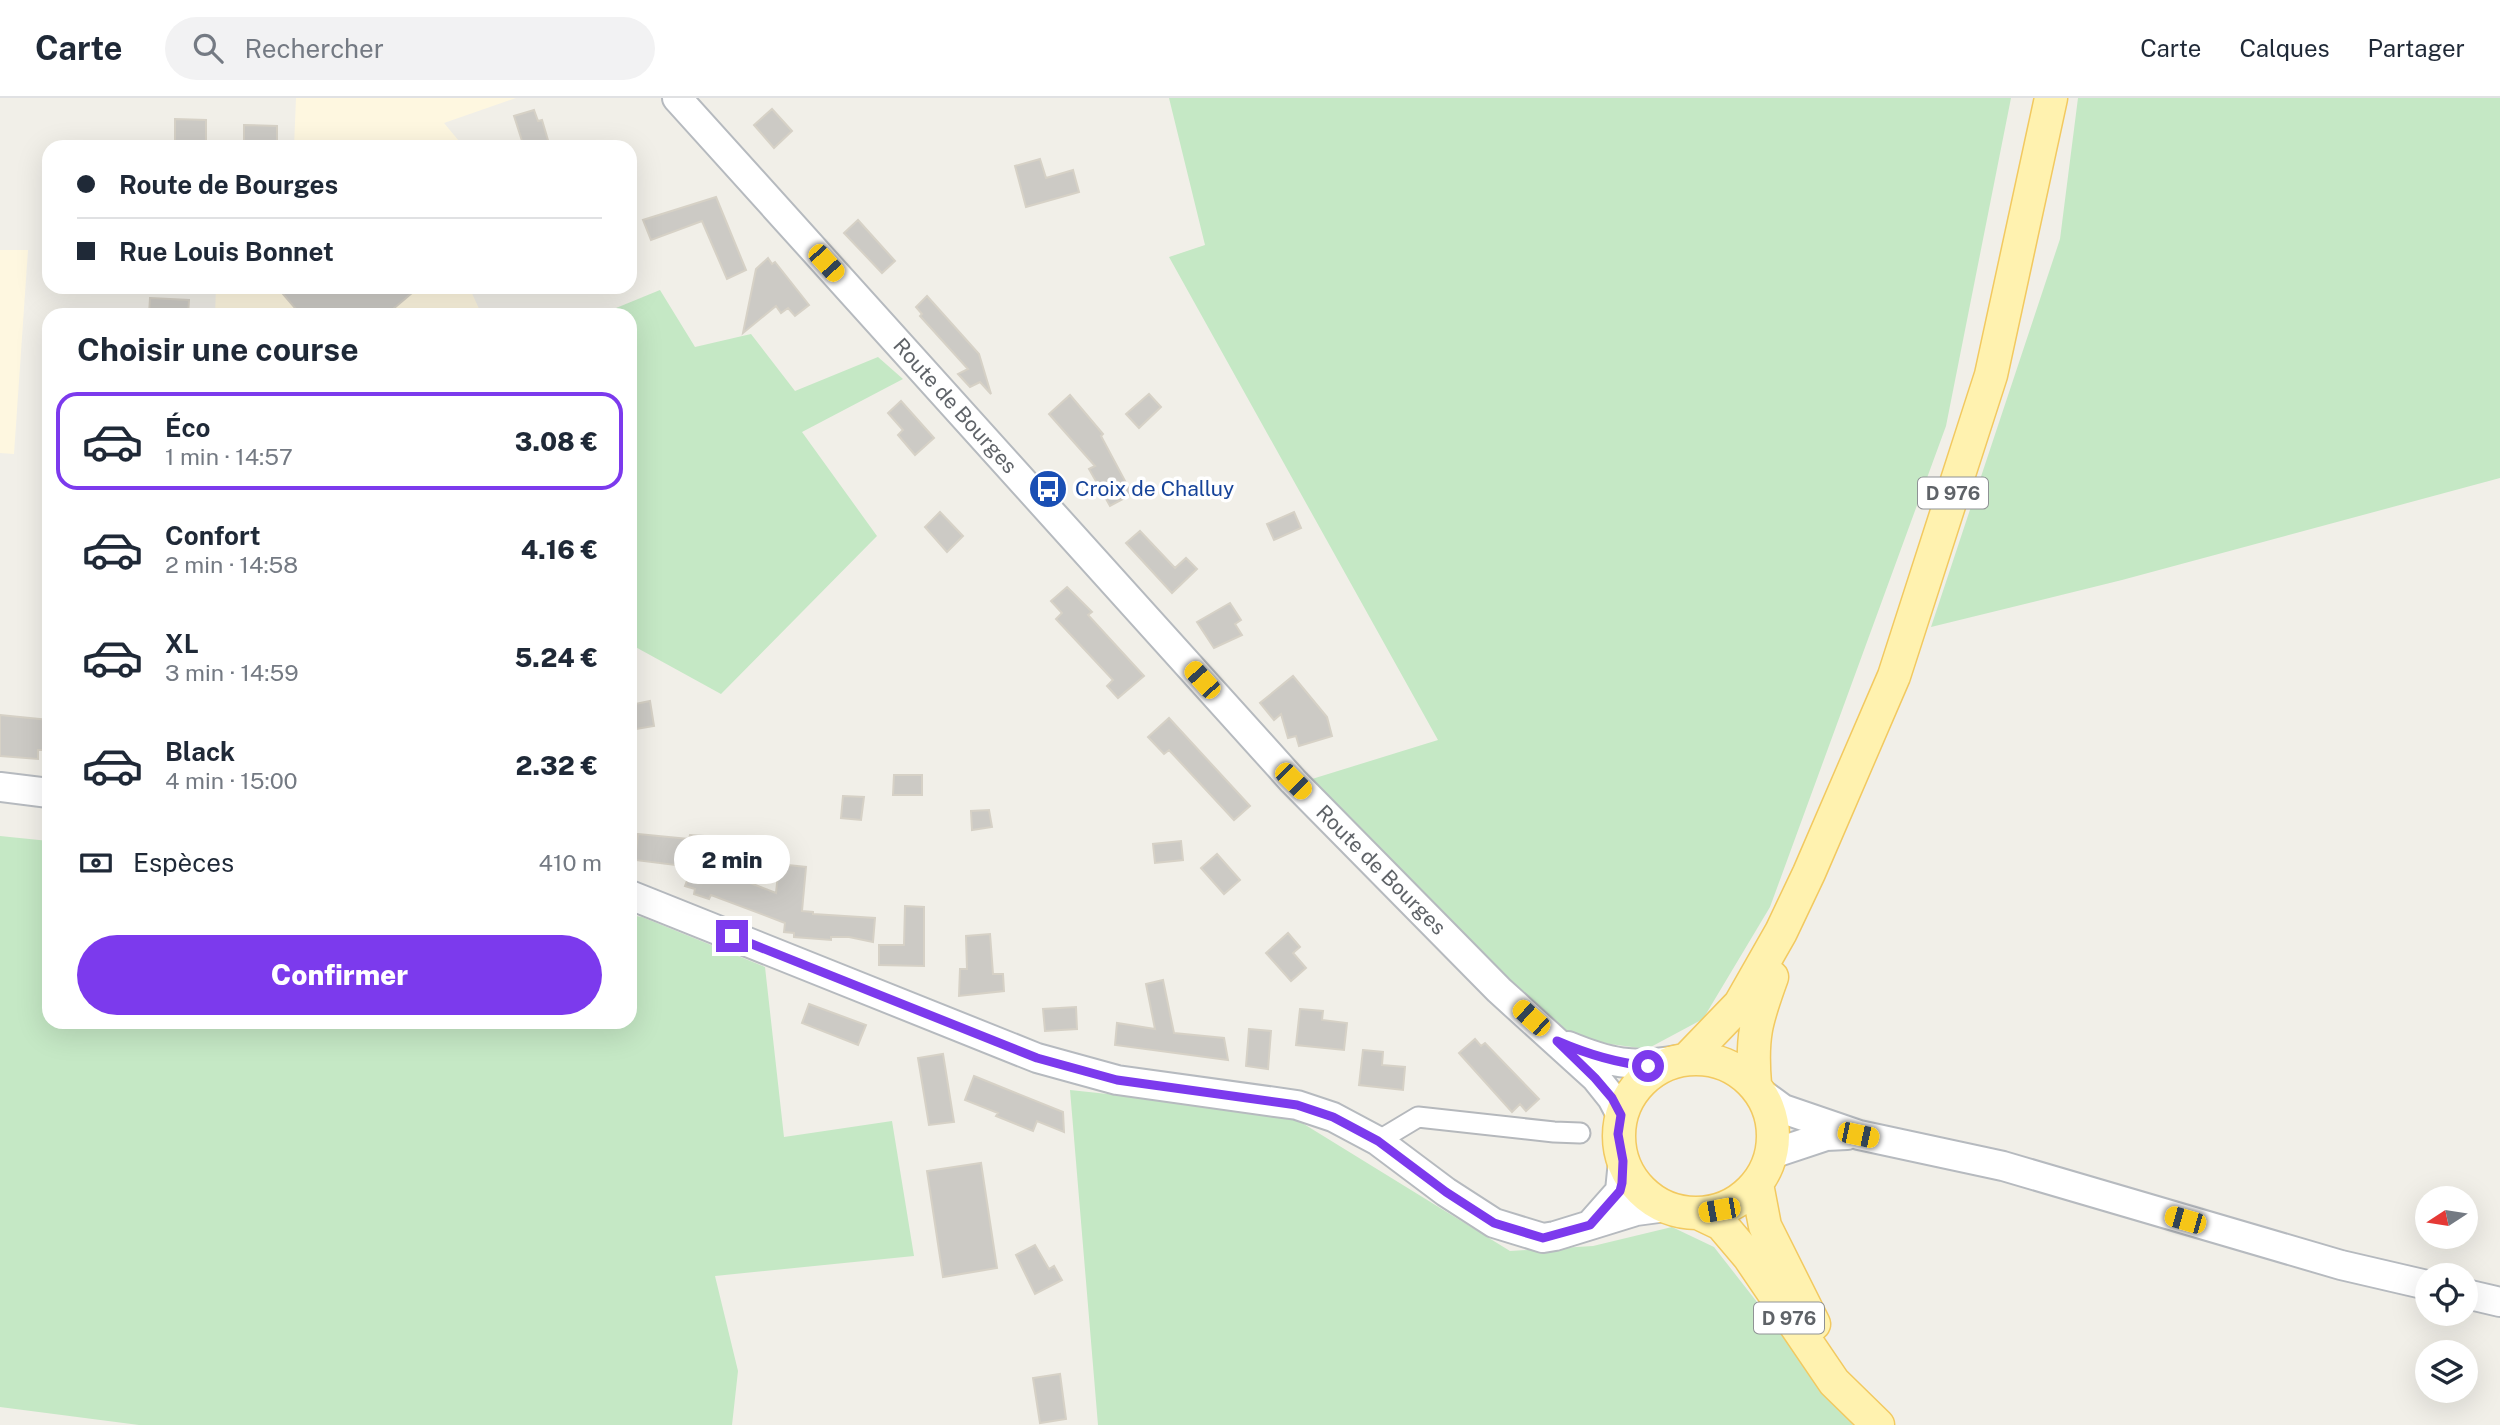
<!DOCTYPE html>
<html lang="fr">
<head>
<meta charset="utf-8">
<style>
  :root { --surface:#fff; --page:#f2f2f3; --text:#1f2937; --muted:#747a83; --line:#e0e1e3; --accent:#7c3aed }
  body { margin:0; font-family:"Public Sans",sans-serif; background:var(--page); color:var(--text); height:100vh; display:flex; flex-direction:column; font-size:26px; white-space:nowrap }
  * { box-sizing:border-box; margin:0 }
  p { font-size:23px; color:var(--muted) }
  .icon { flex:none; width:38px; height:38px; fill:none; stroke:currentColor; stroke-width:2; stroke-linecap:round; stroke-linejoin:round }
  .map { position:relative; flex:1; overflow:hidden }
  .side { position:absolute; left:42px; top:210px; width:595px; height:721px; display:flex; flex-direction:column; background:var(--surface); border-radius:21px; box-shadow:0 7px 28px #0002 }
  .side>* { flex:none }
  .guide { position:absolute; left:42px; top:42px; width:595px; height:154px; border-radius:21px; box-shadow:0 7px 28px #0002; display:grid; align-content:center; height:154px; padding:0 35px; background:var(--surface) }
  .needle { width:46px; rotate:258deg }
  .fabs { position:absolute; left:2415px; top:1088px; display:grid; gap:14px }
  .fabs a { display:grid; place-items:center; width:63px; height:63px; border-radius:50%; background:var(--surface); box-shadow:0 7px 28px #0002; font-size:35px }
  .end { position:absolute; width:32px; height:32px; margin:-16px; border:9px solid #7c3aed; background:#fff; box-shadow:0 0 0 4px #fff }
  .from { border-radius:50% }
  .bubble { position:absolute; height:49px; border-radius:24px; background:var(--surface); box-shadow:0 7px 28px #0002; font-size:23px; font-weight:800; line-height:49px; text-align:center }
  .car { position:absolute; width:21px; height:42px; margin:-21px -10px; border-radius:9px; box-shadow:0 0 5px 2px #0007; background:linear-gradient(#f5c518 24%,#345 0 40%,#f5c518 0 76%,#345 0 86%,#f5c518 0) }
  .guide b { display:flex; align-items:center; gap:24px; height:66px; font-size:26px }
  .guide b+b { border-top:2px solid var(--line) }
  .guide i { width:18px; height:18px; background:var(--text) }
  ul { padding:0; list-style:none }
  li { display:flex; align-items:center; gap:21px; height:98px; margin:0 14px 10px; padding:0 21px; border:4px solid transparent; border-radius:21px }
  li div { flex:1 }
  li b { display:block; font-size:26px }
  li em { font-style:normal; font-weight:800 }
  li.on { border-color:var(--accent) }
  li>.icon { width:63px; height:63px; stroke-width:1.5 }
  h2 { padding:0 35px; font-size:32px; line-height:84px }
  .pay { display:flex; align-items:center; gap:18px; height:77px; padding:0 35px; font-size:26px }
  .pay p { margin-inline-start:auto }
  .action { display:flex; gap:14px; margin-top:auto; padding:14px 35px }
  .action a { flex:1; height:80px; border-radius:42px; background:var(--accent); color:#fff; font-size:28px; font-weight:800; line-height:80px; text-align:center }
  header { display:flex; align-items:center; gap:42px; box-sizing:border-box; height:98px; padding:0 35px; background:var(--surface); border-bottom:2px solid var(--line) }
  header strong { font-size:33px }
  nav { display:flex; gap:38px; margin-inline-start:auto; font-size:24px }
  .search { width:490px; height:63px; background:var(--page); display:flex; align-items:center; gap:18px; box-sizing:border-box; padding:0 24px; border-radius:38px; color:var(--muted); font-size:26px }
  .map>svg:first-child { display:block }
  .commercial { fill:#fef7e0 }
  .green { fill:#c5e8c5 }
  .building { fill:#cccac5; stroke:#d6d1c6; stroke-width:2 }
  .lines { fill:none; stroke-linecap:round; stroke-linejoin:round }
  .street-casing { stroke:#b5b8bc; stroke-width:23 }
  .secondary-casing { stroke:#b6babf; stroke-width:32 }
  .primary-casing { stroke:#f2c960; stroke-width:35 }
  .street { stroke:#fff; stroke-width:19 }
  .secondary { stroke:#fff; stroke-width:28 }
  .primary { stroke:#fff2af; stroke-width:32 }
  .route { stroke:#7c3aed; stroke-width:9 }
  .labels { text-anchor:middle; stroke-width:7; stroke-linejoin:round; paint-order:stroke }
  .shield { fill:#fff; stroke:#8f9295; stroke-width:2 }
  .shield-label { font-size:19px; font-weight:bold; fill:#5f6368 }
  .street-label { font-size:21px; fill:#5f6368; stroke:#fff }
  .transit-label { font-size:21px; fill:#164399; stroke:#fff; text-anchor:start }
</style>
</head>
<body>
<header>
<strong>Carte</strong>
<div class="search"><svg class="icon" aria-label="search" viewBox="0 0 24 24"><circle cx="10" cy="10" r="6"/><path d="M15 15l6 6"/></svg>Rechercher</div>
<nav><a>Carte</a><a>Calques</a><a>Partager</a></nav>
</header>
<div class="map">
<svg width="2500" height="1327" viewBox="0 0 2500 1327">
  <rect width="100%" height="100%" fill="#f1efe8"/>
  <!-- commercial -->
  <path class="commercial" d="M296,0h220l-72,25 20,24h-170z
    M0,152h28l-14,204 -14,-1z
    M216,189h253l13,28h-267z"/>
  <!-- green -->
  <path class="green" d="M1169,0h842l-65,328 -176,481 -67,112 -56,30 -82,-11 -253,-259 126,-39 -269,-483 36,-12z
    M2078,0h422v380l-378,102 -191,47 129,-388z
    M660,192l35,57 56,-13 44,57 83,-34 25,22 -101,53 75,104 -156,158 -91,-50v-329h-31z
    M0,738l49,5v181h581v-107l12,2 123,50 19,170 108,-16 22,135 -199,20 23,95 -6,54h-593l-139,-18z
    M1070,992l216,23 224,138 83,-5 79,-19 42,20 139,178h-755z"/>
  <!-- building -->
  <path class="building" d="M772,11l20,22 -18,17 -20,-23z
    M534,12l4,11 4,-1 8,27h-26l-10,-31z
    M175,21l31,1v25l-31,-2z
    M244,27l33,1v21h-33z
    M1040,61l6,19 27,-8 6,22 -53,15 -11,-41z
    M716,99l30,73 -19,9 -25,-58 -51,19 -8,-20z
    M858,122l37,41 -13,12 -38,-40z
    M768,160l4,6 3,-2 34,43 -14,11 -7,-8 -7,5 -5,-7 -33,27 13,-64z
    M277,189h142l-33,28h-85z
    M927,198l52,58 12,40 -11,-12 -10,5 -12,-13 10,-5 -48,-53 2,-2 -6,-7z
    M150,200l39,2 -1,15h-39z
    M1149,296l12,13 -22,21 -13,-14z
    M1070,297l33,39 -2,2 31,58 -22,12 -21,-37 6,-3 -46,-52z
    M901,303l33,37 -19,17 -17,-20 5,-5 -15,-17z
    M940,414l23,24 -16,16 -22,-25z
    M1294,414l7,16 -27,12 -7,-16z
    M1140,433l35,37 11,-10 11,11 -25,24 -46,-50z
    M1067,489l25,25 -4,3 56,61 -26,22 -11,-12 6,-6 -57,-61 6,-6 -11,-12z
    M1230,505l11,17 -6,4 7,11 -28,13 -17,-26z
    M1293,578l34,41 5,19 -33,10 -3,-10 -8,2 -7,-24 -7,6 -14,-17z
    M650,603l4,25 -24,4v-25z
    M0,617l49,5v30h-11v9l-38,-3z
    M1169,620l81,88 -16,14 -65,-70 -5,4 -16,-17z
    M894,677h28v20h-29z
    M843,698l21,1 -3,23 -20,-2z
    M989,712l3,17 -20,3 -1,-19z
    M638,736l51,5 1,-4 44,3 -4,37 46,18 3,-29 27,3 -4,44 11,1v2l62,4 -2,24 -24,-5h-18v3l-37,-3v-4l-10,-1 1,-9 -74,-28 -2,4 -15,-5 1,-5 -10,-3 7,-19 -57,-7z
    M1181,743l2,19 -28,3 -2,-19z
    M1217,756l23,26 -16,14 -23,-26z
    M905,808l19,1v59l-45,-1v-20h25z
    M1288,835l12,14 -7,6 13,15 -15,13 -25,-28z
    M990,836l3,40h10l1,17 -45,5 1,-27h7l-1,-33z
    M1163,882l11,53 50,5 4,22 -113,-15 2,-22 38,6 -9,-45z
    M809,906l57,21 -8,20 -56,-22z
    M1076,909l1,22 -32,2 -2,-22z
    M1300,911l23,2 -1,9 25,3 -3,27 -48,-5z
    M1249,931l22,2 -3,38 -22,-3z
    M1475,941l6,7 4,-3 54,56 -13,12 -6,-7 -8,8 -53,-59z
    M1363,952l20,2 -1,13 23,2 -2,23 -44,-5z
    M943,956l11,68 -25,3 -11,-67z
    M974,978l89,36 1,20 -27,-11 -4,10 -37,-15 2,-3 -33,-13z
    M981,1065l16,105 -54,9 -16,-106z
    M1035,1147l14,24 5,-3 8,14 -27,14 -19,-39z
    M1060,1276l6,45 -26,4 -7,-45z"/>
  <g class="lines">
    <defs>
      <path id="street" d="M1378,1043l40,-24 136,15 26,1"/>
      <path id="secondary" d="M677,0l616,683 206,209 97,88 16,20 9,17
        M0,689l49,6
        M630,797l407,163 80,22 180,25 36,12 45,24 68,51 48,31 49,15 12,-2 81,-25 30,-4
        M1568,948c41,17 65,22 109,14
        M1761,995l22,16 76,26 144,31 338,99 86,20
        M1772,1056l54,-18 21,-1
        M1590,1127l30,-34 3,-30
        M2466,1196l34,8"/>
      <path id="primary" d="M1688,960l52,-54 41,-72 28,-59 85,-197 97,-301 60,-277
        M1619 1038a77 77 0 1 1 154 0a77 77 0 1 1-154 0Z
        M1755,986c-4,-47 1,-63 17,-107
        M1757,1086l8,42 49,98
        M1700,1116l21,10 28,33 85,125 44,43"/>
    </defs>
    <!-- street casing -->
    <use href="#street" class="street-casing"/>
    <!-- secondary casing -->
    <use href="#secondary" class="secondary-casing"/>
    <!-- primary casing -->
    <use href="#primary" class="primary-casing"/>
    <!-- street -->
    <use href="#street" class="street"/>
    <!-- secondary -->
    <use href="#secondary" class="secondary"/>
    <!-- primary -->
    <use href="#primary" class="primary"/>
  </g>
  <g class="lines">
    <!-- route -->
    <path class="route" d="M732,838l305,122 80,22 180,25 36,12 45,24 68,51 48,31 49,15 47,-13 30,-34 2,-8 1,-22 -5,-27 3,-19 -9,-17 -17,-20 -38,-37c30,13 58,22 91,25"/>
  </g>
  <!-- icons -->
  <defs>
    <symbol id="bus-disc" viewBox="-11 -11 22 22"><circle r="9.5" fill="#1a4fb4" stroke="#fff"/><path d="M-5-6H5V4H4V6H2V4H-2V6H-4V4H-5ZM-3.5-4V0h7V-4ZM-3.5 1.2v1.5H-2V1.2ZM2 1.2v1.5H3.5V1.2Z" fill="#fff"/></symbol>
  </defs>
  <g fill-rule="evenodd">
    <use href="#bus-disc" x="1026" y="369" width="44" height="44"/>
  </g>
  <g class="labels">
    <!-- shield labels -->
    <g class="shield">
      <rect x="1918" y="379.5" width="70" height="31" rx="5"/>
      <rect x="1754" y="1204.5" width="70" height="31" rx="5"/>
    </g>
    <g class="shield-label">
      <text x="1953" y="402">D 976</text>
      <text x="1789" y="1227">D 976</text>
    </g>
    <!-- street labels -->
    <g class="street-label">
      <text transform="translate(955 308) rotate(48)" y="7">Route de Bourges</text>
      <text transform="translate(1381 772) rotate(45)" y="7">Route de Bourges</text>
    </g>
    <!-- transit labels -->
    <g class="transit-label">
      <text x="1075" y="398">Croix de Challuy</text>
    </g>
  </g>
</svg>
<div class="fabs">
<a><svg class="needle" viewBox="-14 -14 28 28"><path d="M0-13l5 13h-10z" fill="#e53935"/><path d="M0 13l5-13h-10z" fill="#747a83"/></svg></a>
<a><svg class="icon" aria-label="locate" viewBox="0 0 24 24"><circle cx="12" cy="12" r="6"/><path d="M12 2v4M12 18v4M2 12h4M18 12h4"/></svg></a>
<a><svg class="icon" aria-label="layers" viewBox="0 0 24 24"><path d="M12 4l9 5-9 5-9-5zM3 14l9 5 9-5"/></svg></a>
</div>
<i class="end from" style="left:1648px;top:968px"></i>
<i class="end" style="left:732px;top:838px"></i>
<div class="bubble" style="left:674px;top:737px;width:116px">2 min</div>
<i class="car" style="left:826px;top:165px;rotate:138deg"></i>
<i class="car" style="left:1202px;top:582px;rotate:318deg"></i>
<i class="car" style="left:1293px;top:683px;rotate:135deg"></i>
<i class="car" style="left:1531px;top:920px;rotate:312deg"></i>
<i class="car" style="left:1858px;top:1037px;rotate:102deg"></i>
<i class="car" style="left:1719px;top:1112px;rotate:260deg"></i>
<i class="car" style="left:2185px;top:1122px;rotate:286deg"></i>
<div class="guide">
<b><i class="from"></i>Route de Bourges</b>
<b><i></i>Rue Louis Bonnet</b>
</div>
<section class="side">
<h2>Choisir une course</h2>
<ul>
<li class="on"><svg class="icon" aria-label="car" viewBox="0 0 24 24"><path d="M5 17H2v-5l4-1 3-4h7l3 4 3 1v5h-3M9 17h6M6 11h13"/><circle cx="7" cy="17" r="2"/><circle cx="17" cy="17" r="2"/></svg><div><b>Éco</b><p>1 min · 14:57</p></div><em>3.08 €</em></li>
<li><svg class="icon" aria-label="car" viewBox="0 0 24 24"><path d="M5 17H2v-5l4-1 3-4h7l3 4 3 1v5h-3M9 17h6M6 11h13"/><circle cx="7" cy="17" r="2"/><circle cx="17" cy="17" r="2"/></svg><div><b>Confort</b><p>2 min · 14:58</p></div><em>4.16 €</em></li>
<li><svg class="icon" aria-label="car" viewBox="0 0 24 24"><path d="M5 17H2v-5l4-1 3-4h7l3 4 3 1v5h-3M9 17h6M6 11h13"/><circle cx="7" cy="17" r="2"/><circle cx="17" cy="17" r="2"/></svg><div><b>XL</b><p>3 min · 14:59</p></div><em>5.24 €</em></li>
<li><svg class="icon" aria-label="car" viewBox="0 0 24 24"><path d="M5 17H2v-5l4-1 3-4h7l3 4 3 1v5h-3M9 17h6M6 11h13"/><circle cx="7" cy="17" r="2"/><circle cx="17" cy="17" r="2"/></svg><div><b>Black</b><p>4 min · 15:00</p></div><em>2.32 €</em></li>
</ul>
<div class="pay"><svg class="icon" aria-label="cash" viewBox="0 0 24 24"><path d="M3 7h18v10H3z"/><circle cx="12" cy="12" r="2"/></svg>Espèces<p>410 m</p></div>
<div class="action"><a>Confirmer</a></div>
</section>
</div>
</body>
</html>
